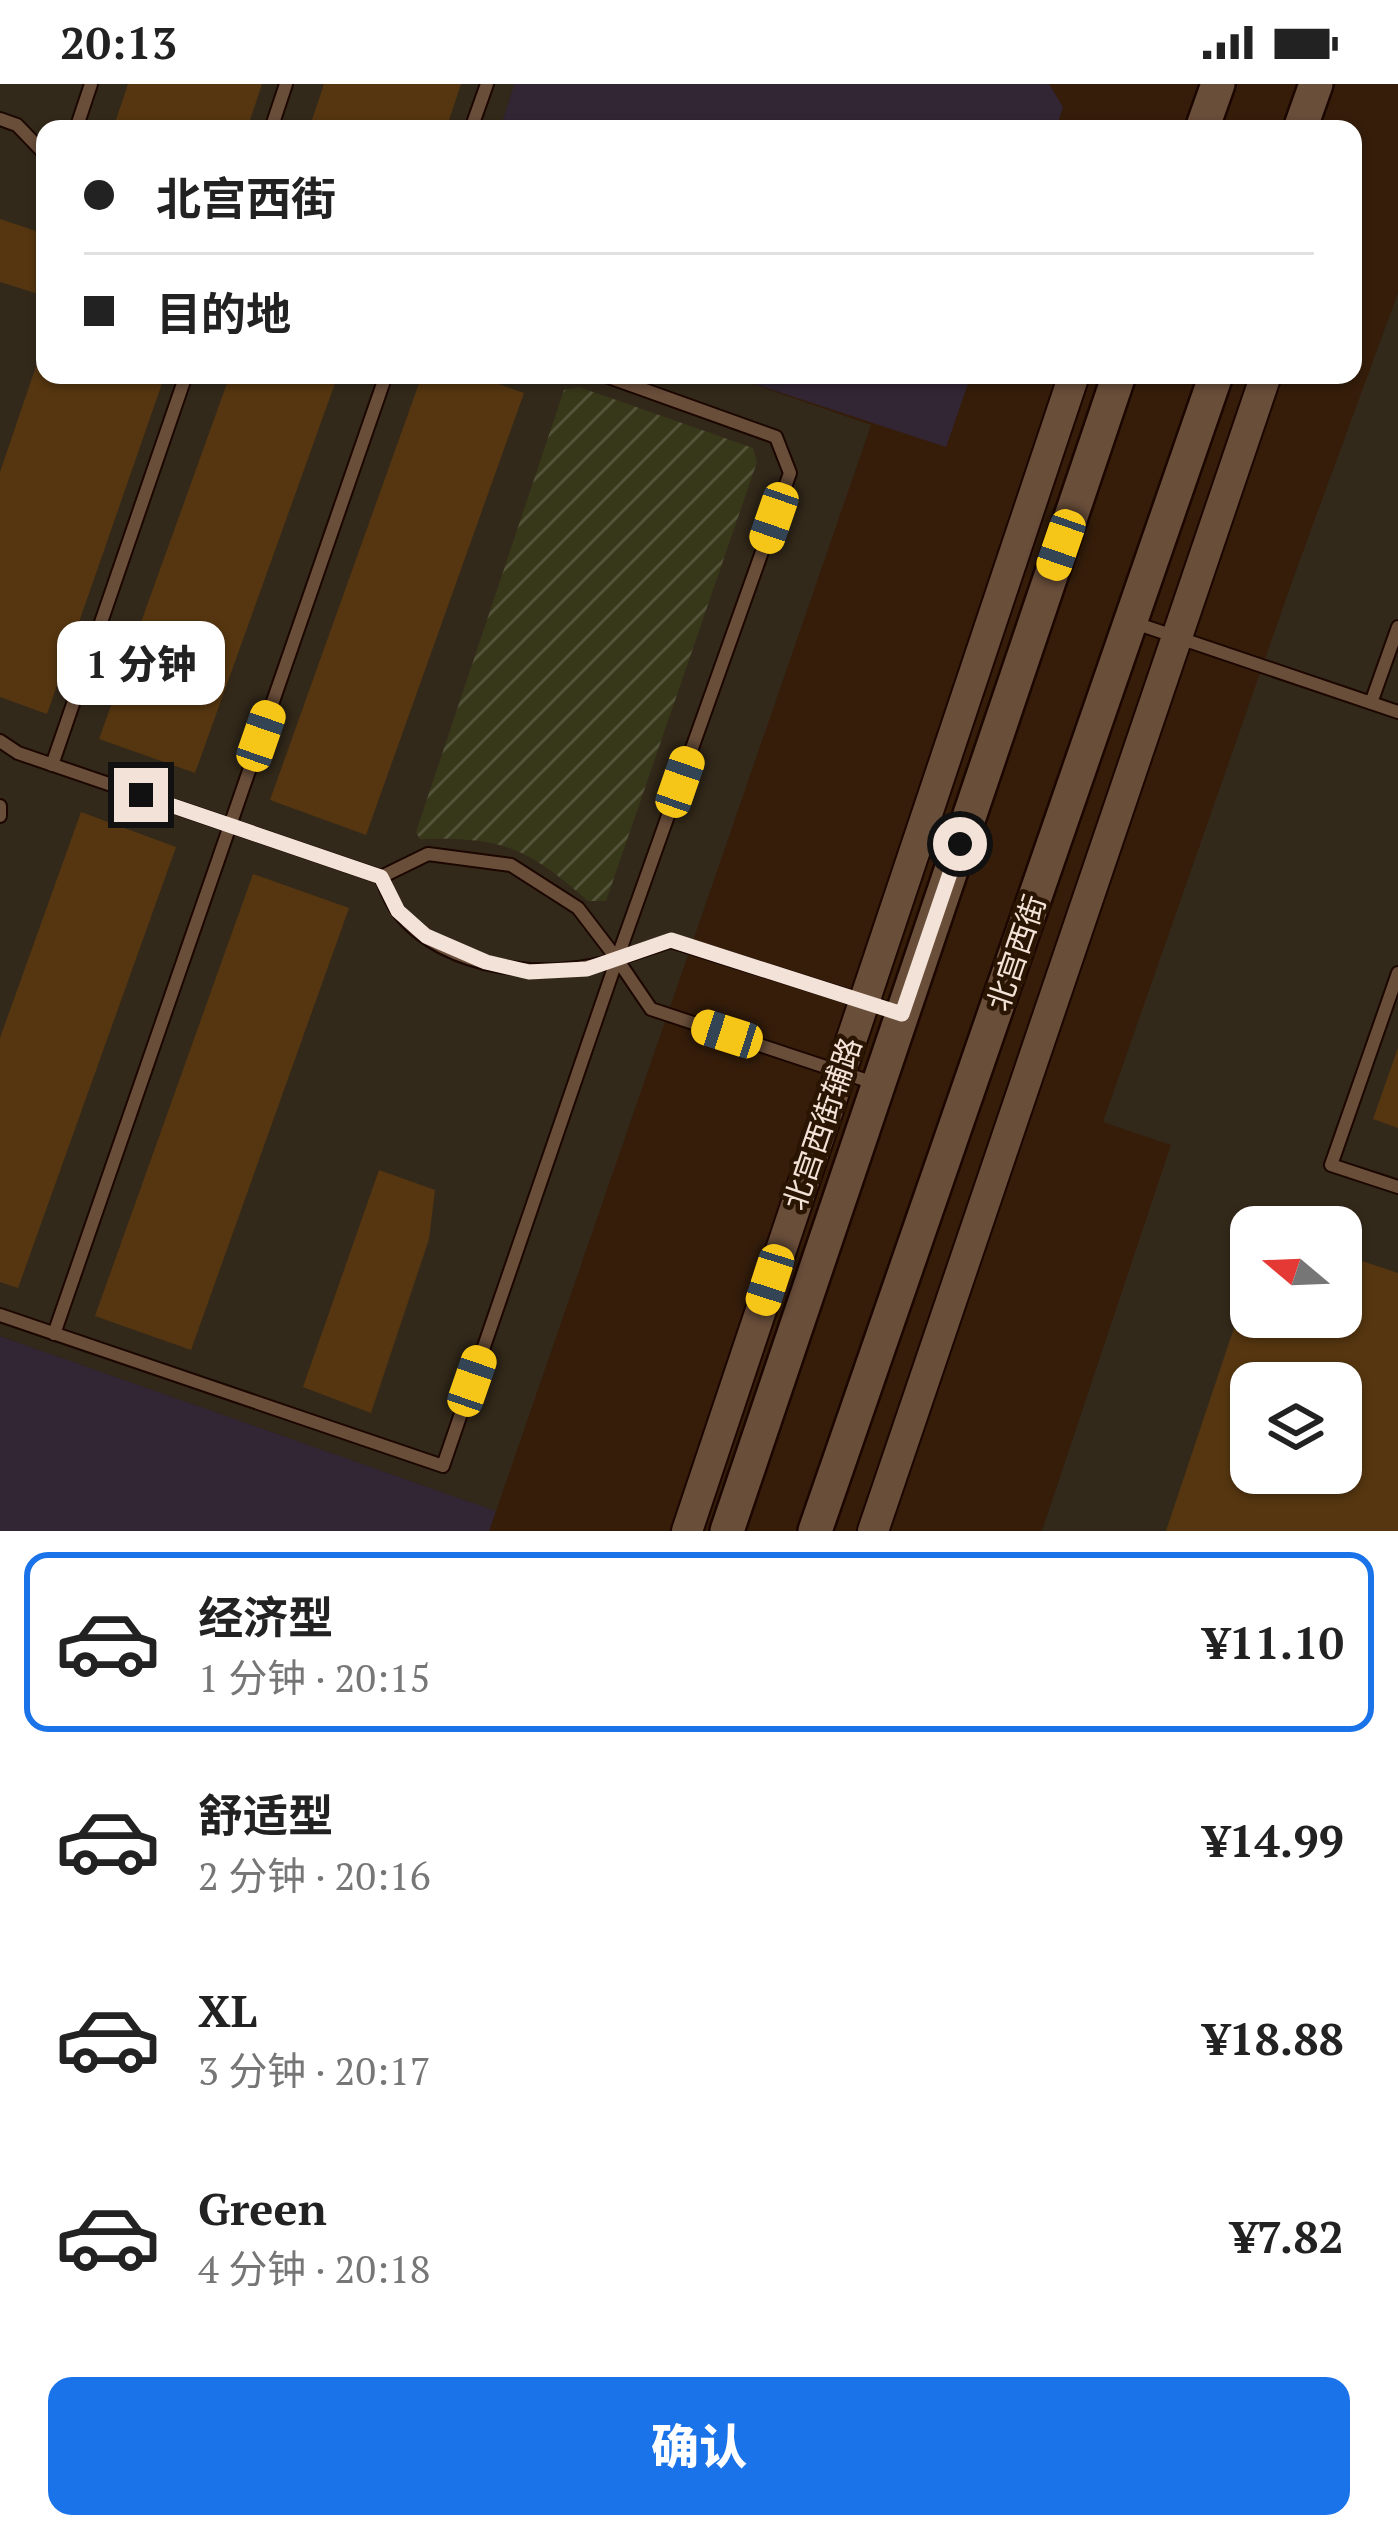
<!DOCTYPE html>
<html lang="zh">
<head>
<meta charset="utf-8">
<style>
  :root { --surface:#fff; --page:#f2f2f2; --text:#222; --muted:#767676; --line:#e0e0e0; --accent:#1a73e8 }
  body { margin:0; font-family:"PT Serif","Noto Sans SC",serif; background:var(--page); color:var(--text); height:100vh; display:flex; flex-direction:column; font-size:45px; white-space:nowrap }
  * { box-sizing:border-box; margin:0 }
  p { font-size:39px; color:var(--muted) }
  .icon { flex:none; width:66px; height:66px; fill:none; stroke:currentColor; stroke-width:2; stroke-linecap:round; stroke-linejoin:round }
  .map { position:relative; height:1447px; overflow:hidden }
  .side { display:flex; flex-direction:column; background:var(--surface); flex:1 }
  .side>* { flex:none }
  .guide { position:absolute; left:36px; top:36px; width:1326px; height:264px; border-radius:24px; box-shadow:0 3px 9px #0004; display:grid; align-content:center; height:264px; padding:0 48px; background:var(--surface) }
  .needle { width:78px; rotate:289deg }
  .tools { position:absolute; left:1230px; top:1122px; display:grid; gap:24px }
  .tools a { display:grid; place-items:center; width:132px; height:132px; border-radius:24px; background:var(--surface); box-shadow:0 3px 9px #0004; font-size:60px }
  .end { position:absolute; width:54px; height:54px; margin:-27px; border:15px solid #f3e2d7; background:#111; box-shadow:0 0 0 6px #111 }
  .from { border-radius:50% }
  .bubble { position:absolute; height:84px; border-radius:24px; background:var(--surface); box-shadow:0 3px 9px #0004; font-size:39px; font-weight:800; line-height:84px; text-align:center }
  .car { position:absolute; width:36px; height:72px; margin:-36px -18px; border-radius:15px; box-shadow:0 0 9px 3px #0007; background:linear-gradient(#f5c518 24%,#345 0 40%,#f5c518 0 76%,#345 0 86%,#f5c518 0) }
  .guide b { display:flex; align-items:center; gap:42px; height:114px; font-size:45px }
  .guide b+b { border-top:3px solid var(--line) }
  .guide i { width:30px; height:30px; background:var(--text) }
  ul { padding:21px 0 0; list-style:none }
  li { display:flex; align-items:center; gap:36px; height:180px; margin:0 24px 18px; padding:0 24px; border:6px solid transparent; border-radius:24px }
  li div { flex:1 }
  li b { display:block; font-size:45px }
  li em { font-style:normal; font-weight:800 }
  li.active { border-color:var(--accent) }
  li>.icon { width:108px; height:108px; stroke-width:1.5 }
  .cta { display:flex; gap:24px; margin-top:auto; padding:24px 48px }
  .cta a { flex:1; height:138px; border-radius:24px; background:var(--accent); color:#fff; font-size:48px; font-weight:800; line-height:138px; text-align:center }
  .status { display:flex; justify-content:space-between; align-items:center; height:84px; padding:0 60px; background:var(--surface); direction:ltr }
  .status svg { height:33px; fill:currentColor }
  .map>svg:first-child { display:block }
  .commercial { fill:#322634 }
  .industrial { fill:#33291a; fill-rule:evenodd }
  .garden { fill:url(#garden-furrows) }
  .building { fill:#553610; fill-rule:evenodd }
  .lines { fill:none; stroke-linecap:round; stroke-linejoin:round }
  .service-casing { stroke:#1b0600; stroke-width:16 }
  .tertiary-casing { stroke:#1b0600; stroke-width:34 }
  .secondary-casing { stroke:#1b0600; stroke-width:38 }
  .service { stroke:#694e3a; stroke-width:12 }
  .tertiary { stroke:#694e3a; stroke-width:30 }
  .secondary { stroke:#694e3a; stroke-width:33 }
  .route { stroke:#f3e2d7; stroke-width:15 }
  .labels { text-anchor:middle; stroke-width:9; stroke-linejoin:round; paint-order:stroke }
  .street-label { font-size:30px; fill:#f3e2d7; stroke:#2a1402 }
</style>
</head>
<body>
<div class="status"><b>20:13</b><svg viewBox="0 0 49 12"><path d="M0 12V9h3v3zM5 12V6h3v6zM10 12V3h3v9zM15 12V0h3v12zM26 1h20v11H26zM47 4h2v5h-2z"/></svg></div>
<div class="map">
<svg width="1398" height="1447" viewBox="0 0 1398 1447">
  <defs>
    <pattern id="garden-furrows" width="10" height="10" patternUnits="userSpaceOnUse" patternTransform="scale(3)"><rect width="10" height="10" fill="#373819"/><path d="M-1 1l2-2M0 10L10 0M9 11l2-2" fill="none" stroke="#54543a"/></pattern>
  </defs>
  <rect width="100%" height="100%" fill="#351d0a"/>
  <!-- commercial -->
  <path class="commercial" d="M514,0h535l14,23 -7,22h-556z
    M727,291h244l-25,72z
    M0,1252l496,175 -7,20h-489z"/>
  <!-- industrial -->
  <path class="industrial" d="M0,0h514l-14,45h-455v246h682l144,50 -375,1086 -496,-175z
    M1398,209v1238h-356l129,-386 -68,-23 190,-543zM1251,1143h90v90h-90zM1251,1299h90v90h-90z"/>
  <!-- garden -->
  <path class="garden" d="M579,303l174,61 4,14 -151,439h-18c-62,-54 -85,-64 -168,-62l-4,-7 148,-442z"/>
  <!-- building -->
  <path class="building" d="M128,0h134l-15,45h-134z
    M324,0h137l-15,45h-137z
    M0,135l45,15v62l-45,-14z
    M44,259l1,32h120l-118,339 -47,-17v-225z
    M230,291h108l-143,398 -96,-34z
    M422,291h51l51,18 -158,442 -96,-35z
    M81,728l95,35 -158,441 -18,-6v-244z
    M253,790l96,34 -158,442 -96,-34z
    M1398,964v80l-25,-9z
    M379,1086l56,20 -6,49 -58,174 -68,-26z
    M1341,1170l57,19v258h-232l84,-251 1,37h90zM1251,1299h90v90h-90z"/>
  <g class="lines">
    <defs>
      <path id="service" d="M0,35l17,6 28,29
        M76,45l15,-45
        M271,45l15,-45
        M471,45l16,-45
        M1132,538l266,90
        M1371,619l27,-76
        M0,657l18,12 363,124c5,11 10,25 17,34 45,60 153,71 219,48l-39,-51 -67,-43 -83,-11 -47,23
        M52,681l134,-390
        M0,722v10
        M1398,889l-67,192 67,22
        M877,1000l-226,-75 -34,-50 54,-18 230,72
        M0,1231l443,151 174,-507 173,-486 -14,-36 -173,-62
        M54,1250l332,-959"/>
      <path id="tertiary" d="M687,1447l387,-1156
        M873,1447l393,-1156"/>
      <path id="secondary" d="M1202,45l16,-45
        M1300,45l16,-45
        M727,1447l392,-1156
        M815,1447l401,-1156"/>
    </defs>
    <!-- service casing -->
    <use href="#service" class="service-casing"/>
    <!-- tertiary casing -->
    <use href="#tertiary" class="tertiary-casing"/>
    <!-- secondary casing -->
    <use href="#secondary" class="secondary-casing"/>
    <!-- service -->
    <use href="#service" class="service"/>
    <!-- tertiary -->
    <use href="#tertiary" class="tertiary"/>
    <!-- secondary -->
    <use href="#secondary" class="secondary"/>
  </g>
  <g class="lines">
    <!-- route -->
    <path class="route" d="M141,711l240,82 17,34 28,25 60,26 43,10 58,-3 84,-29 231,74 58,-170"/>
  </g>
  <g class="labels">
    <!-- street labels -->
    <g class="street-label">
      <text transform="translate(1017 869) rotate(-71)" y="10">北宫西街</text>
      <text transform="translate(823 1040) rotate(-71)" y="10">北宫西街辅路</text>
    </g>
  </g>
</svg>
<div class="tools">
<a><svg class="needle" viewBox="-14 -14 28 28"><path d="M0-13l5 13h-10z" fill="#e53935"/><path d="M0 13l5-13h-10z" fill="#767676"/></svg></a>
<a><svg class="icon" aria-label="layers" viewBox="0 0 24 24"><path d="M12 4l9 5-9 5-9-5zM3 14l9 5 9-5"/></svg></a>
</div>
<i class="end from" style="left:960px;top:760px"></i>
<i class="end" style="left:141px;top:711px"></i>
<div class="bubble" style="left:57px;top:537px;width:168px">1 分钟</div>
<i class="car" style="left:774px;top:434px;rotate:199deg"></i>
<i class="car" style="left:1061px;top:461px;rotate:199deg"></i>
<i class="car" style="left:261px;top:652px;rotate:19deg"></i>
<i class="car" style="left:680px;top:698px;rotate:19deg"></i>
<i class="car" style="left:727px;top:950px;rotate:288deg"></i>
<i class="car" style="left:770px;top:1196px;rotate:198deg"></i>
<i class="car" style="left:472px;top:1297px;rotate:19deg"></i>
<div class="guide">
<b><i class="from"></i>北宫西街</b>
<b><i></i>目的地</b>
</div>
</div>
<section class="side">
<ul>
<li class="active"><svg class="icon" aria-label="car" viewBox="0 0 24 24"><path d="M5 17H2v-5l4-1 3-4h7l3 4 3 1v5h-3M9 17h6M6 11h13"/><circle cx="7" cy="17" r="2"/><circle cx="17" cy="17" r="2"/></svg><div><b>经济型</b><p>1 分钟 · 20:15</p></div><em>¥11.10</em></li>
<li><svg class="icon" aria-label="car" viewBox="0 0 24 24"><path d="M5 17H2v-5l4-1 3-4h7l3 4 3 1v5h-3M9 17h6M6 11h13"/><circle cx="7" cy="17" r="2"/><circle cx="17" cy="17" r="2"/></svg><div><b>舒适型</b><p>2 分钟 · 20:16</p></div><em>¥14.99</em></li>
<li><svg class="icon" aria-label="car" viewBox="0 0 24 24"><path d="M5 17H2v-5l4-1 3-4h7l3 4 3 1v5h-3M9 17h6M6 11h13"/><circle cx="7" cy="17" r="2"/><circle cx="17" cy="17" r="2"/></svg><div><b>XL</b><p>3 分钟 · 20:17</p></div><em>¥18.88</em></li>
<li><svg class="icon" aria-label="car" viewBox="0 0 24 24"><path d="M5 17H2v-5l4-1 3-4h7l3 4 3 1v5h-3M9 17h6M6 11h13"/><circle cx="7" cy="17" r="2"/><circle cx="17" cy="17" r="2"/></svg><div><b>Green</b><p>4 分钟 · 20:18</p></div><em>¥7.82</em></li>
</ul>
<div class="cta"><a>确认</a></div>
</section>
</body>
</html>
